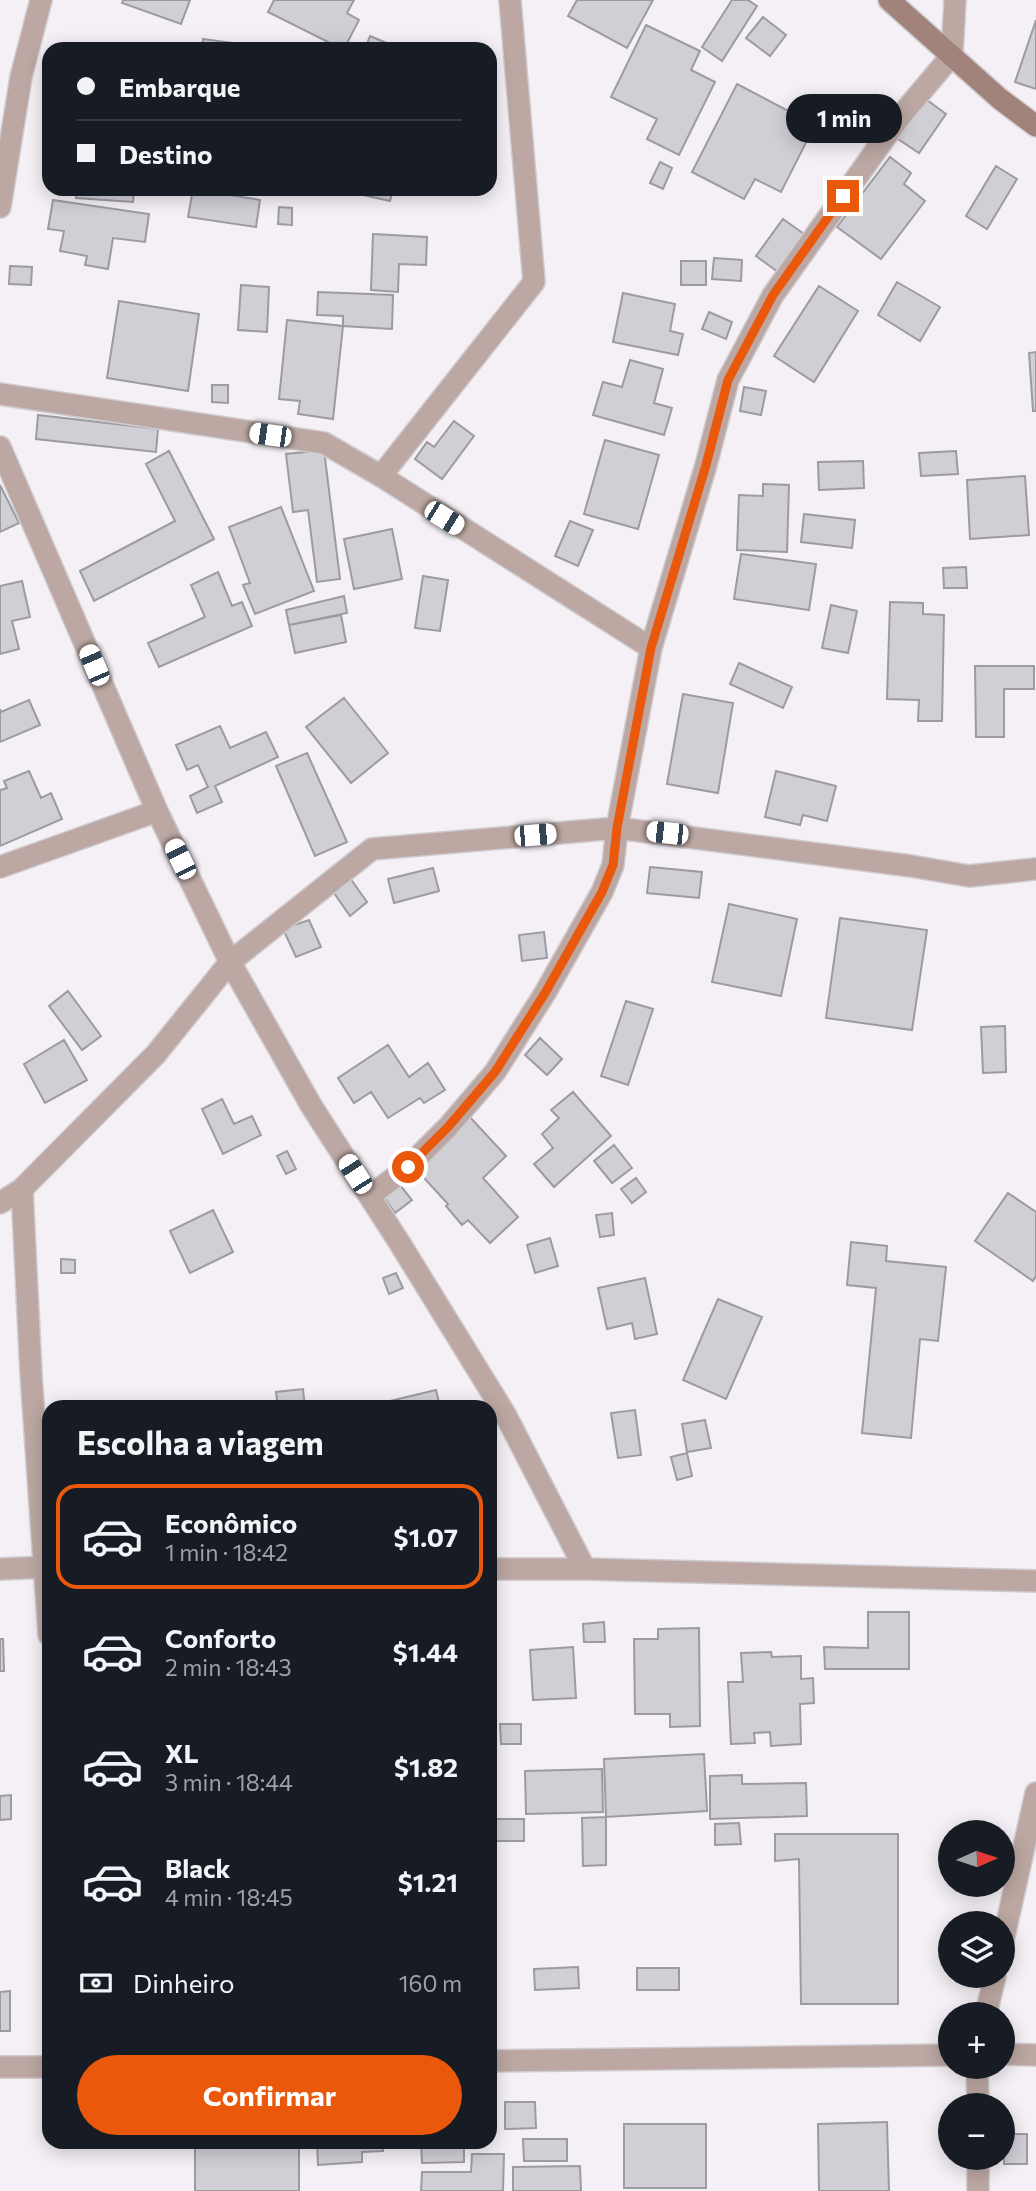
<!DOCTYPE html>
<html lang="pt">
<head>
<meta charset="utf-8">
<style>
  :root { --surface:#171b24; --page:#242831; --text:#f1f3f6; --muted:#9ea1a6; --line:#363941; --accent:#ea580c }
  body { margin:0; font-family:Commissioner,sans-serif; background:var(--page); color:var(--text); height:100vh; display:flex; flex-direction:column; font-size:26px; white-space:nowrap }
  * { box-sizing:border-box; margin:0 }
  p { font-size:23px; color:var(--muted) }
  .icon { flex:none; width:38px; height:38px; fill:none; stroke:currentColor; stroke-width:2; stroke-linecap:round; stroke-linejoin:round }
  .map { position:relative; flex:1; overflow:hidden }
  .drawer { position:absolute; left:42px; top:1400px; width:455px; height:749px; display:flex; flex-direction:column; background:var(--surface); border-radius:21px; box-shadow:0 4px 18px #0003 }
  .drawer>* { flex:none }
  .guide { position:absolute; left:42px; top:42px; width:455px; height:154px; border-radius:21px; box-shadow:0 4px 18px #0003; display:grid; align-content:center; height:154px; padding:0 35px; background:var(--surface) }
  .needle { width:46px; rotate:87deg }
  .buttons { position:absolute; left:938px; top:1820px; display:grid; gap:14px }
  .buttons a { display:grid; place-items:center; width:77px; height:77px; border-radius:50%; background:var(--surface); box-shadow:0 4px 18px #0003; font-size:35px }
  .end { position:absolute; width:32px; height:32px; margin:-16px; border:9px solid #ea580c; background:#fff; box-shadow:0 0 0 4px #fff }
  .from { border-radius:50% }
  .bubble { position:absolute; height:49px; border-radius:24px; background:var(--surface); box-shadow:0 4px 18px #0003; font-size:23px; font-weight:700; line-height:49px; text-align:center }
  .car { position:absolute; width:21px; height:42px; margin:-21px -10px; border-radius:9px; box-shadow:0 0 5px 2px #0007; background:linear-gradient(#fff 24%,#345 0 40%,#fff 0 76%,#345 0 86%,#fff 0) }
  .guide b { display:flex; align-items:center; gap:24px; height:66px; font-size:26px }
  .guide b+b { border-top:2px solid var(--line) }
  .guide i { width:18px; height:18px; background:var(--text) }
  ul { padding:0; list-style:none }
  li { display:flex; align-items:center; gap:21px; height:105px; margin:0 14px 10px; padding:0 21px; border:4px solid transparent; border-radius:21px }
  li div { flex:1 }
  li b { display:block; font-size:26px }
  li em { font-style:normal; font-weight:700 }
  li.active { border-color:var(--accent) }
  li>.icon { width:63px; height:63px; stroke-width:1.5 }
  h2 { padding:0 35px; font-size:32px; line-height:84px }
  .pay { display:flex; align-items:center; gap:18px; height:77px; padding:0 35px; font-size:26px }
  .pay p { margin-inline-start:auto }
  .cta { display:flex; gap:14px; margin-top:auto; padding:14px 35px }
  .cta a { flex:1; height:80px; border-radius:42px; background:var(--accent); color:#fff; font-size:28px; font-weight:700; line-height:80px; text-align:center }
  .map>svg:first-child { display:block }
  .building { fill:#d1cfd6; stroke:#9c9ba1; stroke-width:2 }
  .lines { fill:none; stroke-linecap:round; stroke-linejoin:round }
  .street-casing { stroke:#cfcbd0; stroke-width:24 }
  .secondary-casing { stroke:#cfcbd0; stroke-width:24 }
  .street { stroke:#bca7a2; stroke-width:21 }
  .secondary { stroke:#a1837c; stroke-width:21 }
  .route { stroke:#ea580c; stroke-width:9 }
</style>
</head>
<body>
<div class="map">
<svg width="1036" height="2191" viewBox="0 0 1036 2191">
  <rect width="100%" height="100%" fill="#f4f0f5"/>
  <!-- building -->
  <path class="building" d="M123,0h67l-9,24 -59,-21z
    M274,0h80l-7,13 12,7 -15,29h-2l-74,-37z
    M577,0h76l-26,48 -59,-32z
    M732,0h16l9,6 -35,55 -20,-14z
    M763,17l23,18 -16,21 -24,-18z
    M1036,20v69l-21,-7z
    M646,25l54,26 -9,19 24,12 -36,73 -32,-16 10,-20 -46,-22z
    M370,36l31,13h-36z
    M203,39l44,6 31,3 -76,1z
    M737,84l78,41 -34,67 -26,-13 -11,20 -52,-27z
    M923,97l23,17 -27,39 -24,-16z
    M890,157l21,16 -7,11 21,17 -44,58 -44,-32z
    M660,162l12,6 -9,21 -13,-6z
    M996,166l21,13 -30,50 -21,-13z
    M77,189h57l-1,13 -57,-4z
    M193,189l67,11 -4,27 -68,-10z
    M336,189h57l-3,12z
    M53,200l96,14 -4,28 -32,-4 -5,31 -23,-4 2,-9 -27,-5 4,-20 -16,-2z
    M279,207l13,1v17l-14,-1z
    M783,219l21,15 -26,38 -22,-16z
    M373,234l54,3 -1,28 -27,-1 -1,28 -27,-2z
    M714,258l28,2 -1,21 -29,-2z
    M681,261h25v24h-25z
    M10,266l22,1 -1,18 -22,-1z
    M897,282l43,25 -20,34 -42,-26z
    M241,285l28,2 -2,45 -29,-2z
    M819,286l39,25 -44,71 -40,-26z
    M318,292l75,3 -1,34 -49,-3v-10l-26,-1z
    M623,293l52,11 -5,27 13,3 -5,21 -65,-13z
    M119,301l80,13 -11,77 -81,-13z
    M709,312l23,10 -6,17 -24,-10z
    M287,320l56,6 -10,93 -35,-5 2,-13 -21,-2z
    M1036,352v59h-3l-4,-58z
    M630,360l33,9 -9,34 18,5 -8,27 -71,-20 10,-33 19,5z
    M212,385h16v18l-16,-1z
    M744,387l22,4 -5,24 -21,-4z
    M38,415l120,14 -2,23 -120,-13z
    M454,421l20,15 -32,43 -27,-20 12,-17 7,5z
    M605,440l54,15 -21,74 -54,-15z
    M324,450l16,129 -23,3 -9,-72 -15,2 -7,-58z
    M169,451l45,88 -120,62 -14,-30 95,-50 -29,-57z
    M956,451l2,23 -37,2 -2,-23z
    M863,461l1,27 -45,2 -1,-28z
    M1025,476l4,59 -59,4 -3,-59z
    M763,484l26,1 -2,67 -50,-2 2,-55 24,1z
    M0,485l19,38 -19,9z
    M281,507l33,84 -59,23 -12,-29 7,-2 -21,-56z
    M804,514l51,6 -3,28 -51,-6z
    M570,521l23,9 -15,36 -23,-10z
    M392,529l10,50 -48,10 -10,-50z
    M741,554l75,10 -7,46 -75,-11z
    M966,567l1,21h-23l-1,-20z
    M218,572l14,34 10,-4 10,24 -93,41 -11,-24 57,-26 -14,-32z
    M423,576l25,4 -8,51 -25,-3z
    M22,581l8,36 -18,4 7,28 -19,5v-68z
    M344,596l3,17 -58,12 -3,-15z
    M890,602l33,1v11l21,1 -2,106h-24l1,-21 -32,-1z
    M831,605l26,6 -9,42 -26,-5z
    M341,615l5,27 -51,11 -6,-28z
    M739,663l53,24 -9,21 -53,-24z
    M975,666h59v23h-30v48h-28z
    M683,694l50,9 -15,90 -51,-9z
    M344,698l44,55 -37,30 -45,-56z
    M29,700l11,25 -40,17v-33l1,3z
    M220,726l10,22 36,-16 12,25 -63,29 7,16 -25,11 -7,-17 18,-9 -10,-22 -11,5 -11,-25z
    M307,753l40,89 -32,14 -39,-90z
    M29,771l12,27 10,-5 11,26 -62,27v-56l7,-2 -3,-7z
    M776,771l60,15 -9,35 -24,-6 -3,10 -35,-8z
    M650,867l52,5 -3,26 -52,-5z
    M433,868l6,23 -45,12 -6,-24z
    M350,878l17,24 -17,14 -18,-26z
    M729,904l68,15 -16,77 -69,-14z
    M840,918l87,12 -15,100 -86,-12z
    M309,920l12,27 -25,10 -13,-28z
    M544,932l3,26 -25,3 -3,-26z
    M68,991l33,45 -19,14 -33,-44z
    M626,1001l27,8 -25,76 -27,-9z
    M1005,1026l1,46 -23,1 -2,-46z
    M540,1038l22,21 -15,16 -22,-20z
    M64,1040l23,40 -42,23 -21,-39z
    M388,1045l21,32 19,-14 17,27 -21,13 -4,-5 -32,20 -17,-26 -17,11 -16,-25z
    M573,1092l38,44 -57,51 -20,-23 19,-16 -11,-14 17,-16 -8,-8z
    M222,1099l12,25 18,-8 9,19 -38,19 -21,-45z
    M468,1115l38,41 -23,22 35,39 -28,26 -22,-23 -6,5 -16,-19 2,-2 -35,-38z
    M614,1145l18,23 -20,15 -18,-22z
    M287,1151l9,18 -10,5 -9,-18z
    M636,1178l10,14 -14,11 -11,-14z
    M399,1184l13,16 -17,13 -12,-17z
    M1008,1193l28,19v64l-3,5 -58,-40z
    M213,1210l20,42 -43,21 -20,-42z
    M612,1213l2,22 -14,2 -4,-22z
    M550,1238l8,28 -23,7 -8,-28z
    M851,1242l36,4 -1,15 60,6 -8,74 -18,-2 -9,99 -49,-5 14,-145 -29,-3z
    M61,1259l14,1v13h-14z
    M396,1273l7,15 -14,6 -6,-16z
    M645,1278l12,56 -22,5 -3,-16 -25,6 -9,-41z
    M718,1299l44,18 -36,82 -43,-19z
    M303,1389l2,18h-27l-2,-15z
    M436,1390l4,17h-70l-1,-1z
    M635,1410l6,45 -23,3 -7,-45z
    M705,1420l6,28 -24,4 -5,-28z
    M687,1453l5,23 -15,4 -6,-23z
    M868,1612h41v57h-84l-1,-22 44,1z
    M604,1622l1,20h-21l-1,-18z
    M699,1628l1,98 -30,1v-13h-35l-1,-75h24v-10z
    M0,1639h3l1,32h-4z
    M573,1647l3,51 -43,2 -3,-50z
    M771,1652l1,5 29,-1v23l12,-1 1,25 -14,1 1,40 -30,2 -1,-14 -16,1 1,10 -24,1 -3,-62h15l-2,-29z
    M500,1724h21v20h-20z
    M704,1754l3,57 -101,6 -2,-58z
    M602,1769l1,43 -77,2 -1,-43z
    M742,1775v9l64,-1 1,33 -97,3v-43z
    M11,1795v24l-11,1v-24z
    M606,1817v48l-23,1 -1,-48z
    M490,1819h34v22h-34z
    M739,1823l2,21 -26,1v-21z
    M775,1834h123v170h-97l-2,-145 -24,2z
    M578,1967l1,21 -44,2 -1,-21z
    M637,1968h42v22h-42z
    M10,1991v40h-10v-39z
    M505,2102h30l1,26 -31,1z
    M887,2122l2,69h-70l-1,-67z
    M624,2124h82v64h-82z
    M1004,2134h23v30h-23z
    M523,2139h44v22h-43z
    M195,2142h104v49h-104z
    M317,2142h66v9l-21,1v10l-44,3z
    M421,2142h43v20l-42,1z
    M472,2154h32l-1,37h-82l1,-19h49z
    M580,2166l1,25h-68v-24z"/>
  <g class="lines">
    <defs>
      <path id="street" d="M0,207l21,-130 20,-77
        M0,394l324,49 57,33 270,172
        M0,447l157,364 73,151 82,145 87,135 106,172 80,155
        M381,476l153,-194 -24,-282
        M0,867l157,-56
        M22,1189l9,185 18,261
        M370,1196l38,-29 40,-40 47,-55 50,-79 57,-101 11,-27 4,-37 34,-180 55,-183 22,-85 45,-85 126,-177 53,-63 3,-55
        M0,1203l22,-14 134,-135 74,-92 142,-113 245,-21 294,38 58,10 67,-7
        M0,1569l49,-2
        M490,1569h95l451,12
        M1003,1941l33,-148
        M986,2014l9,-38
        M1003,2054l33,1
        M490,2061l460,-6
        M0,2067h49
        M977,2067l1,38
        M978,2158v33"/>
      <path id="secondary" d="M889,0l111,99 36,27"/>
    </defs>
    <!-- street casing -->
    <use href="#street" class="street-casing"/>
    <!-- secondary casing -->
    <use href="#secondary" class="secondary-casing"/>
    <!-- street -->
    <use href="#street" class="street"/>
    <!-- secondary -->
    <use href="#secondary" class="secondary"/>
  </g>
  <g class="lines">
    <!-- route -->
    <path class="route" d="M408,1167l40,-40 47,-55 50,-79 57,-101 11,-27 4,-37 34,-180 55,-183 22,-85 45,-85 70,-99"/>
  </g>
</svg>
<div class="buttons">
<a><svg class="needle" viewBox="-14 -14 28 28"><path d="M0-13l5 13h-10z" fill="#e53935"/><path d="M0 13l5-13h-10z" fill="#9ea1a6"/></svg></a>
<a><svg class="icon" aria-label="layers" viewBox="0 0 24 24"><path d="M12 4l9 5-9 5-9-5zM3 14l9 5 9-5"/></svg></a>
<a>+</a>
<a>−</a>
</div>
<i class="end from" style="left:408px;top:1167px"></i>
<i class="end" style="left:843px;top:196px"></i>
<div class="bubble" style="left:786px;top:94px;width:116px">1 min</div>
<i class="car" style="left:270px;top:435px;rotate:278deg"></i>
<i class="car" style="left:444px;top:518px;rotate:122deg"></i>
<i class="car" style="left:94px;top:665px;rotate:337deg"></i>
<i class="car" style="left:667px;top:833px;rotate:276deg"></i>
<i class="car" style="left:535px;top:835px;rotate:85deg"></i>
<i class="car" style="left:180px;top:859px;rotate:334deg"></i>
<i class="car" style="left:355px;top:1174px;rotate:327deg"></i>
<div class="guide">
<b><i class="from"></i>Embarque</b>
<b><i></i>Destino</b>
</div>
<section class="drawer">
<h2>Escolha a viagem</h2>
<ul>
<li class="active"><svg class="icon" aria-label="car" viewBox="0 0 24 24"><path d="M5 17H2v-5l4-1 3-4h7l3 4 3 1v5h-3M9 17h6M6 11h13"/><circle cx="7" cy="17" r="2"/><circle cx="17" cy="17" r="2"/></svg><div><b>Econômico</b><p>1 min · 18:42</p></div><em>$1.07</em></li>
<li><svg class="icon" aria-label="car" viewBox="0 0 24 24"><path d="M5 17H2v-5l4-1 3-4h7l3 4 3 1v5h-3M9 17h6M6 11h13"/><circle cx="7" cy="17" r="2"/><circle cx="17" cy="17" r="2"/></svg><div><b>Conforto</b><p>2 min · 18:43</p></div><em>$1.44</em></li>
<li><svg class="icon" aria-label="car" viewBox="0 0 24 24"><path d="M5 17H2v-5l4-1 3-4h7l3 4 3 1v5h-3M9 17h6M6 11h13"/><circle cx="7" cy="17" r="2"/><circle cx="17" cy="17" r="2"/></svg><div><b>XL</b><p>3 min · 18:44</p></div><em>$1.82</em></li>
<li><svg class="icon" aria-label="car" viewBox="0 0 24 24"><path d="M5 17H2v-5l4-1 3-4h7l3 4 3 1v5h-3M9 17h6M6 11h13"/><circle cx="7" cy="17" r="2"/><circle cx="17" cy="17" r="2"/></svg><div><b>Black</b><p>4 min · 18:45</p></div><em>$1.21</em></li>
</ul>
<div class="pay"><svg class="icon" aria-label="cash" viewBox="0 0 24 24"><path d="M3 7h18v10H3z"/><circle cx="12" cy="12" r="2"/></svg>Dinheiro<p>160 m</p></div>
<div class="cta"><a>Confirmar</a></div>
</section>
</div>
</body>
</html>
